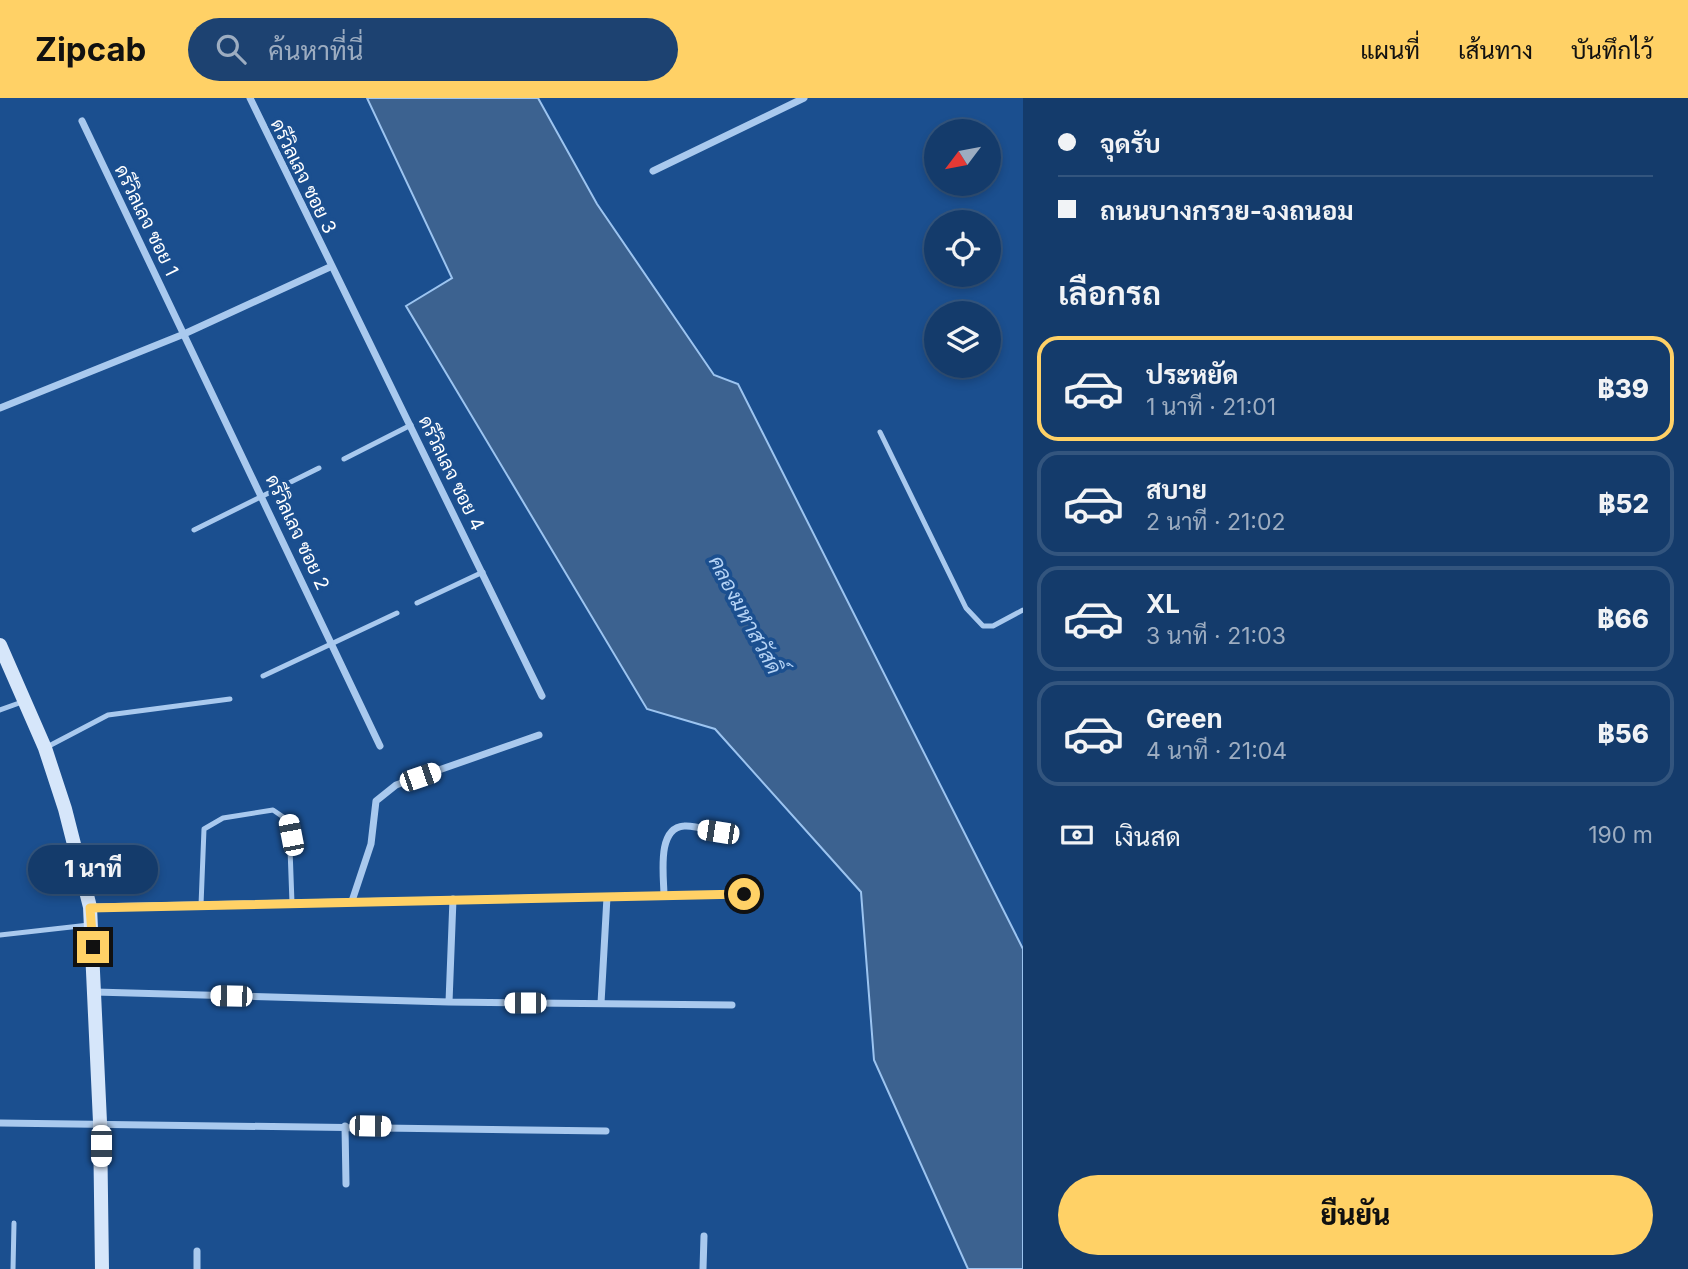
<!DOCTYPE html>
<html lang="th">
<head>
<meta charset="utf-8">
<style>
  :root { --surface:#143b6b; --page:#1d4271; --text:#f1f3f6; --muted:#9dadc1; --line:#33557e; --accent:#ffd166 }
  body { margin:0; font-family:Inter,Sarabun,sans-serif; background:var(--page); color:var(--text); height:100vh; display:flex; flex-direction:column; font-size:26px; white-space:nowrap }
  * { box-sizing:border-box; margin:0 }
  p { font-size:23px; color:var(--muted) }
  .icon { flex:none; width:38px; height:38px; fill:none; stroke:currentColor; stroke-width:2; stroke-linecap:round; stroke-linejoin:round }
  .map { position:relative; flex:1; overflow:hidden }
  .drawer { display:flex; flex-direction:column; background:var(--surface); width:665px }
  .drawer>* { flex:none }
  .hud { display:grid; align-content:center; height:154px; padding:0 35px; background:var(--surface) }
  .needle { width:46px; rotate:238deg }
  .buttons { position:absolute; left:924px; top:21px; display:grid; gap:14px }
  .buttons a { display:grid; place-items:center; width:77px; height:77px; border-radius:50%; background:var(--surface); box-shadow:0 4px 10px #0003,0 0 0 2px var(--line); font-size:35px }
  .end { position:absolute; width:32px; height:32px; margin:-16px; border:9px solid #ffd166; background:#111; box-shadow:0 0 0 4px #111 }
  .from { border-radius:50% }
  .bubble { position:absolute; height:49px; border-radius:24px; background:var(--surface); box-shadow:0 4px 10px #0003,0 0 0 2px var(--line); font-size:23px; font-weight:800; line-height:49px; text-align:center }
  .car { position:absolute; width:21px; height:42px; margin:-21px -10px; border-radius:9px; box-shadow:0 0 5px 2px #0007; background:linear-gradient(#fff 24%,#345 0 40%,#fff 0 76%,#345 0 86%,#fff 0) }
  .hud b { display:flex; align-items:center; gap:24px; height:66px; font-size:26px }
  .hud b+b { border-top:2px solid var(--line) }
  .hud i { width:18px; height:18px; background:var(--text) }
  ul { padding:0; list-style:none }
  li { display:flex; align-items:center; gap:21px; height:105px; margin:0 14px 10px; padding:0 21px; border:4px solid var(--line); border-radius:21px }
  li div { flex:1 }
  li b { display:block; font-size:26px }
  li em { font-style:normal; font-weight:800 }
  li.current { border-color:var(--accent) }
  li>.icon { width:63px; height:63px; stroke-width:1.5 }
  h2 { padding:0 35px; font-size:32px; line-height:84px }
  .pay { display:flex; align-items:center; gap:18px; height:77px; padding:0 35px; font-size:26px }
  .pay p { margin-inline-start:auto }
  .cta { display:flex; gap:14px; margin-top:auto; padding:14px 35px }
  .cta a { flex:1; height:80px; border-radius:42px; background:var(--accent); color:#111; font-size:28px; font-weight:800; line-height:80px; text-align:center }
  header { display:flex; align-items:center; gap:42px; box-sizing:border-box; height:98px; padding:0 35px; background:var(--accent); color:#111 }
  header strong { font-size:33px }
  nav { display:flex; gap:38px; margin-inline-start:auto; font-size:24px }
  .search { width:490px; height:63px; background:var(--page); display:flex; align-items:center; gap:18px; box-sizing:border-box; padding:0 24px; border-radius:38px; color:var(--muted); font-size:26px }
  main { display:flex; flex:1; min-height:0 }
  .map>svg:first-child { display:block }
  .water { fill:#3c6290; stroke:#9cc4f0; stroke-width:2 }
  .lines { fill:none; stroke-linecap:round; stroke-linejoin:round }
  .lane { stroke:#a9c9ee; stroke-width:5 }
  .street { stroke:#a9c9ee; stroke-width:7 }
  .secondary { stroke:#d6e6fa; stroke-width:14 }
  .route { stroke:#ffd166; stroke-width:9 }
  .labels { text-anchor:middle; stroke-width:7; stroke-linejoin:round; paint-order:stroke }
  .street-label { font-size:19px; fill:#fff; stroke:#1b4f8f }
  .water-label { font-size:21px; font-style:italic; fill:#b5d3f5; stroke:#1b4f8f }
</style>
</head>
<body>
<header>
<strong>Zipcab</strong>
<div class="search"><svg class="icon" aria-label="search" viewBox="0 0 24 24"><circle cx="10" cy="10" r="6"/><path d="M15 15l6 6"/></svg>ค้นหาที่นี่</div>
<nav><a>แผนที่</a><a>เส้นทาง</a><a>บันทึกไว้</a></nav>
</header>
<main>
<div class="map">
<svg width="1023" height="1171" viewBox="0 0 1023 1171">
  <rect width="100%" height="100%" fill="#1b4f8f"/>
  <!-- water -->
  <path class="water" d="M367,0h171l59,106 117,171 24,9 285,565v320h-55l-94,-209 -13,-168 -146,-163 -68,-20 -241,-403 46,-28z"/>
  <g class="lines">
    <!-- lane -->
    <path class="lane" d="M880,334l86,176 17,18h10l30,-16
      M344,361l67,-34
      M194,432l125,-62
      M417,505l66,-31
      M263,578l134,-63
      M0,612l22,-8
      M47,649l61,-32 122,-16
      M201,807l3,-76 19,-11 50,-8 16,11 3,82
      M0,837l89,-10
      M13,1171l1,-46"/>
    <!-- street -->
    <path class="street" d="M250,0l292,598
      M82,23l298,625
      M653,73l151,-73
      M0,310l184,-74 146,-67
      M664,798c0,-19 -8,-68 20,-70 10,-1 24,4 34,6
      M352,803l19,-57 5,-43 20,-16 143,-50
      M90,809l654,-13
      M95,894l354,10 283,3
      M449,904l4,-103
      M601,905l6,-106
      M0,1025l606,8
      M345,1028l1,58
      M197,1171v-18
      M703,1171l1,-33"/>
    <!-- secondary -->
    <path class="secondary" d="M0,547l45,103 20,61 25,98 10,215 2,147"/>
  </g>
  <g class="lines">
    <!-- route -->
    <path class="route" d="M93,849l-3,-39 654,-14"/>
  </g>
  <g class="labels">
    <!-- street labels -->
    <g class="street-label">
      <text transform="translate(304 78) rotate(64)" y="7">ดรีวิลเลจ ซอย 3</text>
      <text transform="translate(147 122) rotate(64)" y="7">ดรีวิลเลจ ซอย 1</text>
      <text transform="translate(452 375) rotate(64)" y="7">ดรีวิลเลจ ซอย 4</text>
      <text transform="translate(298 434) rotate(65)" y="7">ดรีวิลเลจ ซอย 2</text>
    </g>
    <!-- water labels -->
    <g class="water-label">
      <text transform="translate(745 517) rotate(62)" y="7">คลองมหาสวัสดิ์</text>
    </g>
  </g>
</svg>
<div class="buttons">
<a><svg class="needle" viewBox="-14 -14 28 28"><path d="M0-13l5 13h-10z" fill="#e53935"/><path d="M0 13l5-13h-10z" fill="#9dadc1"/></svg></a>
<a><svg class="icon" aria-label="locate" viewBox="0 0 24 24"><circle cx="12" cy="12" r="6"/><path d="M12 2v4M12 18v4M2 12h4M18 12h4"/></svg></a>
<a><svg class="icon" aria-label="layers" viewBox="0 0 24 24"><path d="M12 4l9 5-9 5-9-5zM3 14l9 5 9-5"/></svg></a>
</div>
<i class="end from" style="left:744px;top:796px"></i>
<i class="end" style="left:93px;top:849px"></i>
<div class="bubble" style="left:28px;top:747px;width:130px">1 นาที</div>
<i class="car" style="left:420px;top:679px;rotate:71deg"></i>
<i class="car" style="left:718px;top:734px;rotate:279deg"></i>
<i class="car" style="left:291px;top:737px;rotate:349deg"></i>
<i class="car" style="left:231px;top:898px;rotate:271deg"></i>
<i class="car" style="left:525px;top:905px;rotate:270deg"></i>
<i class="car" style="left:370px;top:1028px;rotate:91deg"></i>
<i class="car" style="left:101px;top:1048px;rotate:180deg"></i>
</div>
<section class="drawer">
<div class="hud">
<b><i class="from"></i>จุดรับ</b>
<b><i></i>ถนนบางกรวย-จงถนอม</b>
</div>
<h2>เลือกรถ</h2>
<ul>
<li class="current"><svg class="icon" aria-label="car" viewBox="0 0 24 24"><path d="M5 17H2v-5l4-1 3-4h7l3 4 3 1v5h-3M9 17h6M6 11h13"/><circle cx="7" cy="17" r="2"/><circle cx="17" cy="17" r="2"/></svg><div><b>ประหยัด</b><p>1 นาที · 21:01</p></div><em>฿39</em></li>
<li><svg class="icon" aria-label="car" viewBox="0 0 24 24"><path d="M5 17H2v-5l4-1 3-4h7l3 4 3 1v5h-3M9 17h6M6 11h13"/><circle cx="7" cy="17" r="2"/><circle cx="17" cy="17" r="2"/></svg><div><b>สบาย</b><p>2 นาที · 21:02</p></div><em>฿52</em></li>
<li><svg class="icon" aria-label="car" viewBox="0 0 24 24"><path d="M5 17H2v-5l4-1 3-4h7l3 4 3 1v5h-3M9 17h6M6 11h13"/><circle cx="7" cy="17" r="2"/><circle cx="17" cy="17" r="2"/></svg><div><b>XL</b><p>3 นาที · 21:03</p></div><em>฿66</em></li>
<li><svg class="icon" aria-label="car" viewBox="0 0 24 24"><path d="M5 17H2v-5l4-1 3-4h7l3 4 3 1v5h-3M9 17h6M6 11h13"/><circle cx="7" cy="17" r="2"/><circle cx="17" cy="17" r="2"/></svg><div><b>Green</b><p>4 นาที · 21:04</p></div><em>฿56</em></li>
</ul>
<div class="pay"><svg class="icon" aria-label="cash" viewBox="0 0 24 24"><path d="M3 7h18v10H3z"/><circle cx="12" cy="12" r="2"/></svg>เงินสด<p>190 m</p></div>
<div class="cta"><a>ยืนยัน</a></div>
</section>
</main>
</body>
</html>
